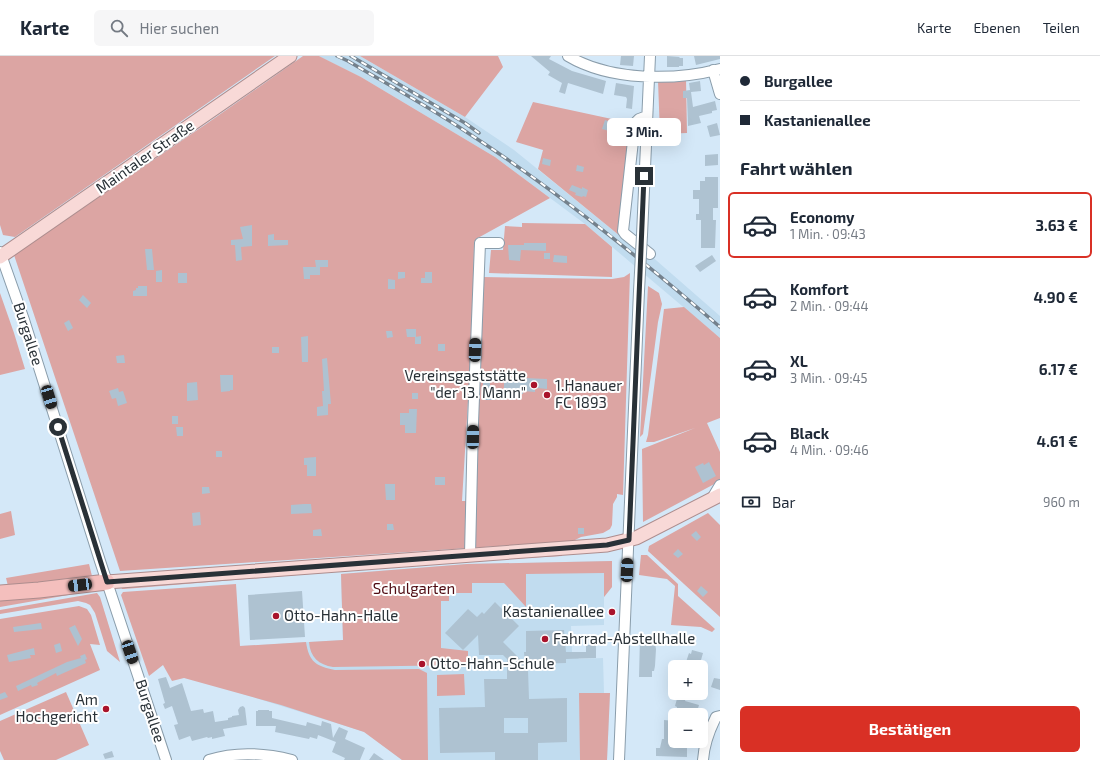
<!DOCTYPE html>
<html lang="de">
<head>
<meta charset="utf-8">
<style>
  :root { --surface:#fff; --page:#f6f6f7; --text:#1f2937; --muted:#747a83; --line:#e0e1e3; --accent:#d93025 }
  body { margin:0; font-family:"Exo 2",sans-serif; background:var(--page); color:var(--text); height:100vh; display:flex; flex-direction:column; font-size:15px; white-space:nowrap }
  * { box-sizing:border-box; margin:0 }
  p { font-size:13px; color:var(--muted) }
  .icon { flex:none; width:22px; height:22px; fill:none; stroke:currentColor; stroke-width:2; stroke-linecap:round; stroke-linejoin:round }
  .map { position:relative; flex:1; overflow:hidden }
  .drawer { display:flex; flex-direction:column; background:var(--surface); width:380px }
  .drawer>* { flex:none }
  .top-card { display:grid; align-content:center; height:88px; padding:0 20px; background:var(--surface) }
  .controls { position:absolute; left:668px; top:604px; display:grid; gap:8px }
  .controls a { display:grid; place-items:center; width:40px; height:40px; border-radius:6px; background:var(--surface); box-shadow:0 4px 16px #0002; font-size:20px }
  .end { position:absolute; width:18px; height:18px; margin:-9px; border:5px solid #293137; background:#fff; box-shadow:0 0 0 2px #fff }
  .from { border-radius:50% }
  .bubble { position:absolute; height:28px; border-radius:6px; background:var(--surface); box-shadow:0 4px 16px #0002; font-size:13px; font-weight:700; line-height:28px; text-align:center }
  .car { position:absolute; width:12px; height:24px; margin:-12px -6px; border-radius:5px; box-shadow:0 0 3px 1px #0007; background:linear-gradient(#222 24%,#8ab4d8 0 40%,#222 0 76%,#8ab4d8 0 86%,#222 0) }
  .top-card b { display:flex; align-items:center; gap:14px; height:38px; font-size:15px }
  .top-card b+b { border-top:1px solid var(--line) }
  .top-card i { width:10px; height:10px; background:var(--text) }
  ul { padding:0; list-style:none }
  li { display:flex; align-items:center; gap:12px; height:66px; margin:0 8px 6px; padding:0 12px; border:2px solid transparent; border-radius:6px }
  li div { flex:1 }
  li b { display:block; font-size:15px }
  li em { font-style:normal; font-weight:700 }
  li.selected { border-color:var(--accent) }
  li>.icon { width:36px; height:36px; stroke-width:1.5 }
  h2 { padding:0 20px; font-size:18px; line-height:48px }
  .pay { display:flex; align-items:center; gap:10px; height:44px; padding:0 20px; font-size:15px }
  .pay p { margin-inline-start:auto }
  .cta { display:flex; gap:8px; margin-top:auto; padding:8px 20px }
  .cta a { flex:1; height:46px; border-radius:6px; background:var(--accent); color:#fff; font-size:16px; font-weight:700; line-height:46px; text-align:center }
  header { display:flex; align-items:center; gap:24px; box-sizing:border-box; height:56px; padding:0 20px; background:var(--surface); border-bottom:1px solid var(--line) }
  header strong { font-size:19px }
  nav { display:flex; gap:22px; margin-inline-start:auto; font-size:14px }
  .search { width:280px; height:36px; background:var(--page); display:flex; align-items:center; gap:10px; box-sizing:border-box; padding:0 14px; border-radius:6px; color:var(--muted); font-size:15px }
  main { display:flex; flex:1; min-height:0 }
  .map>svg:first-child { display:block }
  .built { fill:#c1dcef }
  .green { fill:#dca5a3 }
  .building { fill:#aec2d1; fill-rule:evenodd }
  .lines { fill:none; stroke-linecap:round; stroke-linejoin:round }
  .minor-casing { stroke:#8a9dab; stroke-width:12 }
  .major-casing { stroke:#ad8d8e; stroke-width:15 }
  .highway-casing { stroke:#ad8d8e; stroke-width:17 }
  .minor { stroke:#fff; stroke-width:10 }
  .major { stroke:#f8d9d7; stroke-width:13 }
  .highway { stroke:#f4bfbd; stroke-width:15 }
  .rail-casing { stroke:#74818c; stroke-width:3.5 }
  .rail { stroke:#fff; stroke-width:2; stroke-dasharray:6; stroke-linecap:butt }
  .minor-bridge-casing { stroke:#8a9dab; stroke-width:12; stroke-linecap:butt }
  .minor-bridge { stroke:#fff; stroke-width:10 }
  .route { stroke:#293137; stroke-width:5 }
  .poi-dot { fill:#a9132b; stroke:#fff; stroke-width:1.5 }
  .labels { text-anchor:middle; stroke-width:4; stroke-linejoin:round; paint-order:stroke }
  .street-label { font-size:15px; fill:#293137; stroke:#fff }
  .poi-label { font-size:15px; fill:#293137; stroke:#fff; text-anchor:start }
  .park-label { font-size:15px; fill:#4f0b12; stroke:#fff }
</style>
</head>
<body>
<header>
<strong>Karte</strong>
<div class="search"><svg class="icon" aria-label="search" viewBox="0 0 24 24"><circle cx="10" cy="10" r="6"/><path d="M15 15l6 6"/></svg>Hier suchen</div>
<nav><a>Karte</a><a>Ebenen</a><a>Teilen</a></nav>
</header>
<main>
<div class="map">
<svg width="720" height="704" viewBox="0 0 720 704">
  <rect width="100%" height="100%" fill="#d4e8f8"/>
  <!-- built -->
  <path class="built" d="M319,0h41l105,61 49,33 106,86 29,18 71,62v22l-135,-114 -90,-67 -134,-80z
    M612,505v26l-8,10v28l-33,1 1,26 7,7 24,-1 1,35h6l-3,67h-205l-37,-28 -122,-38 -3,-48 103,-6 -2,-66 126,-10z"/>
  <!-- green -->
  <path class="green" d="M0,0h275l-260,181 -12,-2 -3,-10z
    M303,0h16l42,21 134,80 55,41 -74,41 -2,4 -1,75 -11,183h8l12,-224 130,2 12,-2 6,-4 -7,222 -6,-1v3l-4,7 -1,21 -2,4 -7,4 -22,4 -8,4 -453,30 -106,-316 195,-133z
    M360,0h138l5,11 -38,50z
    M686,23l1,54 -27,1 -2,-53z
    M533,46l102,22 -15,112 -82,-67 5,-19 -27,-8z
    M522,167l63,1 27,23v30l-123,-4 2,-23h12l2,-24 17,1z
    M648,230l11,7 3,11 -4,18 -15,112 -3,3z
    M0,237l14,40 11,36 -25,6z
    M684,251l36,31v80l-13,5 13,29v29l-77,41 -1,-73 53,-21 -41,14h-8l2,-7 16,-126z
    M11,455l4,24 -15,4v-25z
    M708,457l12,12v92l-72,-66 1,-5z
    M562,498v2l-93,5 -345,28h-2l-1,-2 5,-2 344,-28z
    M641,499h6l31,29v12l37,33 -3,3 -11,-5 -30,-2 4,-39 -8,-7 -28,-4z
    M612,505v26l-8,10v-24l-78,1v33l-22,-24h-32v10h-23v8h-8v47l27,3v14l-135,2c-14,-2 -23,-10 -24,-25l34,-2 -2,-66 126,-10z
    M89,508l3,12 -6,2 -78,8 -2,-8z
    M236,528l4,62 66,-4c3,20 10,24 29,28l84,-1 8,4 1,87h-26l-38,-28 -83,-27 -97,-27 -12,3 -9,-16 -14,11 -28,-81 2,-3z
    M97,534l-97,17v-10z
    M97,537l3,4 20,65 -13,-11 -12,-38 -5,-8 -4,-2 -8,-2 -78,13v-4z
    M79,550l8,3 4,6 9,30 -10,-1 10,26 -100,45v-96z
    M464,618l1,21 -28,1v-21z
    M66,636l23,53 -33,15h-52l-4,-9v-30z
    M610,637l-3,67h-27l-1,-67z"/>
  <!-- building -->
  <path class="building" d="M531,0h20l-2,3 23,12 34,10 -3,13 -35,-11 -3,11 -6,-2 3,-9 -14,-8 2,-3z
    M621,0h13l-1,10 -13,-1z
    M667,0l13,1 -1,1h4v8h-4v1h-12z
    M694,0h26v3l-24,6z
    M700,25l1,10 -10,1 2,15 22,-6 2,9 -5,1v2l-13,3 2,7 -13,3 -1,-28h-4v-7l7,-1 -1,-7z
    M616,27l18,3 -2,23 -6,-1 1,-9 -1,-2 -12,-2z
    M605,64l6,2 -2,9 -7,-2z
    M717,67l3,12 -10,2 -3,-11z
    M718,98v11l-13,1v-11z
    M543,102l8,2 -1,6 -8,-2z
    M577,109l7,2 -1,5 -7,-1z
    M705,121h13v31h-5v12h3l-1,28h-14v-28h-5v-6h3v-15h-6v-9h7v-9h5z
    M572,129l10,4v-2l6,3 -2,7 -3,-1 -1,1 -7,-2 1,-2 -7,-3z
    M252,169v21l-11,1 1,13 -6,1 -1,-16h-4v-5l12,-1 -3,-12z
    M274,178v6h14v5l-20,1v-11z
    M524,187h22v8l-25,-1 -1,11 -11,-1 -1,-15h16z
    M145,193h7l2,21h-7z
    M544,197h6v6h-6z
    M554,199l13,1v7l-14,-1z
    M712,199l4,6 -16,11 -5,-6z
    M315,204h13v7h-8v8h-10v4h-6l-1,-12h13z
    M162,214v12h-6v-11z
    M398,216h7v6l-7,1z
    M425,216h7v11h-11v-5h4z
    M178,217h9v10h-9z
    M388,223l7,1v9h-7z
    M138,230h9v10h-14v-5l3,-1v-2h2z
    M83,239l8,8 -4,5 -8,-8z
    M69,264l4,8 -5,3 -4,-8z
    M406,273h10v8h-9z
    M386,275h6l1,6 -6,1z
    M308,280v26h-6l-1,-25z
    M421,280v8h-6v-7z
    M438,288h7v7h-7z
    M272,291h7v6h-7z
    M124,299l1,8h-8l-1,-7z
    M327,302l4,46h-3v11l-11,1v-9l6,-1 -1,-15h2l-2,-32z
    M220,319h13v15h-3v1l-9,1z
    M481,321h9v16h6v7h-13v-18h-2z
    M504,321l43,2v10l-9,-1 -3,1v3l-12,-1v3l-19,-1z
    M197,326l1,18 -11,1v-18z
    M118,332l1,4 4,-1 4,12 -9,3 -2,-8 -4,1 -3,-8z
    M412,337h6v6h-6z
    M409,353h8l-1,24h-11v-8h-5v-12h9z
    M172,360h6v8h-6z
    M176,371h7v9h-6z
    M216,395h6v6h-6z
    M316,401v19h-9v-11h-3v-7z
    M709,406l7,14 -13,7 -8,-16 8,-4 1,2z
    M435,421h10v8h-10z
    M385,428h10v16h-9z
    M202,431h7l1,6 -8,1z
    M304,448h7l1,9 -21,1v-9z
    M200,456l1,13 -8,1 -1,-13z
    M387,468h6l1,6h-7z
    M578,472h6v6h-6z
    M321,473l1,7h-9v-6z
    M696,475l5,6 -4,4 -6,-6z
    M678,493l5,5 -5,4 -5,-4z
    M701,530l7,6 -5,5 -6,-6z
    M302,535l3,46 -55,3 -2,-45z
    M495,546l24,24 -16,16 22,22 -1,-12h2v-21l38,-1 2,22h20v-7h10v13l-30,1v4l-34,1v6h-4l1,29 38,-1v44l-29,1v17h-43v-8l-55,1 -1,-45 46,-1 -1,-28h23v-20l-4,-4h-24l-1,-20 -15,15 -18,-17 23,-24 9,8 5,-5 2,2zM504,662h24v15h-24z
    M609,553h6v6h-6z
    M41,567l1,6 -28,3 -1,-5z
    M75,569l7,14 -4,7 -9,-18z
    M640,581l14,1 -1,6h2l1,5 -1,17 -1,5h-2v6h-13z
    M60,587l2,8 -6,2 -2,-8z
    M34,592l1,7h-5l1,3 -22,4 -2,-7z
    M692,594l11,3 -4,14h-9l-5,-2 4,-12 2,1z
    M85,598l2,5 -2,1 1,3 -29,13 -1,-3 -19,10 1,2 -6,2 -1,-2 -13,6 -2,-5 51,-24 14,-4 -1,-2z
    M166,621l4,11 12,-5 9,28 12,-2 1,4 9,-2 2,11 13,-2v-2l4,-1v-1l7,-1 -1,-5 2,-3 3,-1 2,2 2,17 -24,4 2,7 -13,3v-2l-4,1 -1,-1 -15,4 -2,-5 -11,4 -5,-15 4,-1 -6,-18 -7,3 -2,-5 2,-1 -7,-24z
    M714,622l6,1v11l-9,-3z
    M5,636l3,5 -8,3v-6z
    M678,639l8,3 -1,3 14,4 -3,10 -19,-6v-2l-2,-1z
    M258,654h11v1h3v7l34,8 1,-4 14,4 1,-5 9,3 2,14 6,-11 9,4 -3,8 20,9 -5,12h-16l1,-2 -13,-6 4,-10 -18,-7 -1,4 -7,-2 -1,2 -34,-7 1,-6h-20v-15h2z
    M664,664l11,1v20h6v2h6v14l-31,-1v-8h4l2,-9h2z
    M112,695l2,6 -9,2 -2,-5z
    M374,697l10,7h-15z"/>
  <g class="lines">
    <defs>
      <path id="minor" d="M568,0c42,25 106,25 152,13
        M713,14l7,24
        M647,60l-8,3 -4,4 -12,108 2,3 25,20
        M642,179l8,-179
        M0,196l24,68 76,241 66,199
        M711,444l9,-15
        M470,499l3,-132 7,-180h19
        M209,704c28,-9 55,-7 83,0
        M619,704l20,-469
        M703,704c1,-16 6,-29 13,-43l4,-1"/>
      <path id="major" d="M0,201l290,-201
        M107,526l500,-37 29,-7 84,-43"/>
      <path id="highway" d="M0,537l39,-3 68,-8"/>
    </defs>
    <!-- minor casing -->
    <use href="#minor" class="minor-casing"/>
    <!-- major casing -->
    <use href="#major" class="major-casing"/>
    <!-- highway casing -->
    <use href="#highway" class="highway-casing"/>
    <!-- minor -->
    <use href="#minor" class="minor"/>
    <!-- major -->
    <use href="#major" class="major"/>
    <!-- highway -->
    <use href="#highway" class="highway"/>
    <defs>
      <path id="rail" d="M337,0l11,5c39,23 79,45 117,70 90,58 174,126 255,196
        M351,0l114,67 14,10"/>
    </defs>
    <!-- rail casing -->
    <use href="#rail" class="rail-casing"/>
    <!-- rail -->
    <use href="#rail" class="rail"/>
    <defs>
      <path id="minor-bridge" d="M639,235l3,-56"/>
    </defs>
    <!-- minor-bridge casing -->
    <use href="#minor-bridge" class="minor-bridge-casing"/>
    <!-- minor-bridge -->
    <use href="#minor-bridge" class="minor-bridge"/>
  </g>
  <g class="lines">
    <!-- route -->
    <path class="route" d="M58,371l49,155 500,-37 22,-5 15,-364"/>
  </g>
  <!-- markers -->
  <g class="poi-dot">
    <circle cx="534" cy="329" r="4"/>
    <circle cx="547" cy="339" r="4"/>
    <circle cx="612" cy="556" r="4"/>
    <circle cx="276" cy="560" r="4"/>
    <circle cx="545" cy="583" r="4"/>
    <circle cx="422" cy="608" r="4"/>
    <circle cx="106" cy="653" r="4"/>
  </g>
  <g class="labels">
    <!-- street labels -->
    <g class="street-label">
      <text transform="translate(145 101) rotate(-35)" y="5">Maintaler Straße</text>
      <text transform="translate(28 278) rotate(72)" y="5">Burgallee</text>
      <text transform="translate(150 655) rotate(72)" y="5">Burgallee</text>
    </g>
    <!-- poi labels -->
    <g class="poi-label">
      <text x="526" y="325" text-anchor="end">Vereinsgaststätte<tspan x="526" dy="17">"der 13. Mann"</tspan></text>
      <text x="555" y="335">1.Hanauer<tspan x="555" dy="17">FC 1893</tspan></text>
      <text x="604" y="561" text-anchor="end">Kastanienallee</text>
      <text x="284" y="565">Otto-Hahn-Halle</text>
      <text x="553" y="588">Fahrrad-Abstellhalle</text>
      <text x="430" y="613">Otto-Hahn-Schule</text>
      <text x="98" y="649" text-anchor="end">Am<tspan x="98" dy="17">Hochgericht</tspan></text>
    </g>
    <!-- park labels -->
    <g class="park-label">
      <text x="414" y="538">Schulgarten</text>
    </g>
  </g>
</svg>
<div class="controls">
<a>+</a>
<a>−</a>
</div>
<i class="end from" style="left:58px;top:371px"></i>
<i class="end" style="left:644px;top:120px"></i>
<div class="bubble" style="left:607px;top:62px;width:74px">3 Min.</div>
<i class="car" style="left:475px;top:294px;rotate:2deg"></i>
<i class="car" style="left:49px;top:341px;rotate:163deg"></i>
<i class="car" style="left:473px;top:381px;rotate:1deg"></i>
<i class="car" style="left:627px;top:514px;rotate:3deg"></i>
<i class="car" style="left:80px;top:529px;rotate:263deg"></i>
<i class="car" style="left:130px;top:596px;rotate:161deg"></i>
</div>
<section class="drawer">
<div class="top-card">
<b><i class="from"></i>Burgallee</b>
<b><i></i>Kastanienallee</b>
</div>
<h2>Fahrt wählen</h2>
<ul>
<li class="selected"><svg class="icon" aria-label="car" viewBox="0 0 24 24"><path d="M5 17H2v-5l4-1 3-4h7l3 4 3 1v5h-3M9 17h6M6 11h13"/><circle cx="7" cy="17" r="2"/><circle cx="17" cy="17" r="2"/></svg><div><b>Economy</b><p>1 Min. · 09:43</p></div><em>3.63 €</em></li>
<li><svg class="icon" aria-label="car" viewBox="0 0 24 24"><path d="M5 17H2v-5l4-1 3-4h7l3 4 3 1v5h-3M9 17h6M6 11h13"/><circle cx="7" cy="17" r="2"/><circle cx="17" cy="17" r="2"/></svg><div><b>Komfort</b><p>2 Min. · 09:44</p></div><em>4.90 €</em></li>
<li><svg class="icon" aria-label="car" viewBox="0 0 24 24"><path d="M5 17H2v-5l4-1 3-4h7l3 4 3 1v5h-3M9 17h6M6 11h13"/><circle cx="7" cy="17" r="2"/><circle cx="17" cy="17" r="2"/></svg><div><b>XL</b><p>3 Min. · 09:45</p></div><em>6.17 €</em></li>
<li><svg class="icon" aria-label="car" viewBox="0 0 24 24"><path d="M5 17H2v-5l4-1 3-4h7l3 4 3 1v5h-3M9 17h6M6 11h13"/><circle cx="7" cy="17" r="2"/><circle cx="17" cy="17" r="2"/></svg><div><b>Black</b><p>4 Min. · 09:46</p></div><em>4.61 €</em></li>
</ul>
<div class="pay"><svg class="icon" aria-label="cash" viewBox="0 0 24 24"><path d="M3 7h18v10H3z"/><circle cx="12" cy="12" r="2"/></svg>Bar<p>960 m</p></div>
<div class="cta"><a>Bestätigen</a></div>
</section>
</main>
</body>
</html>
